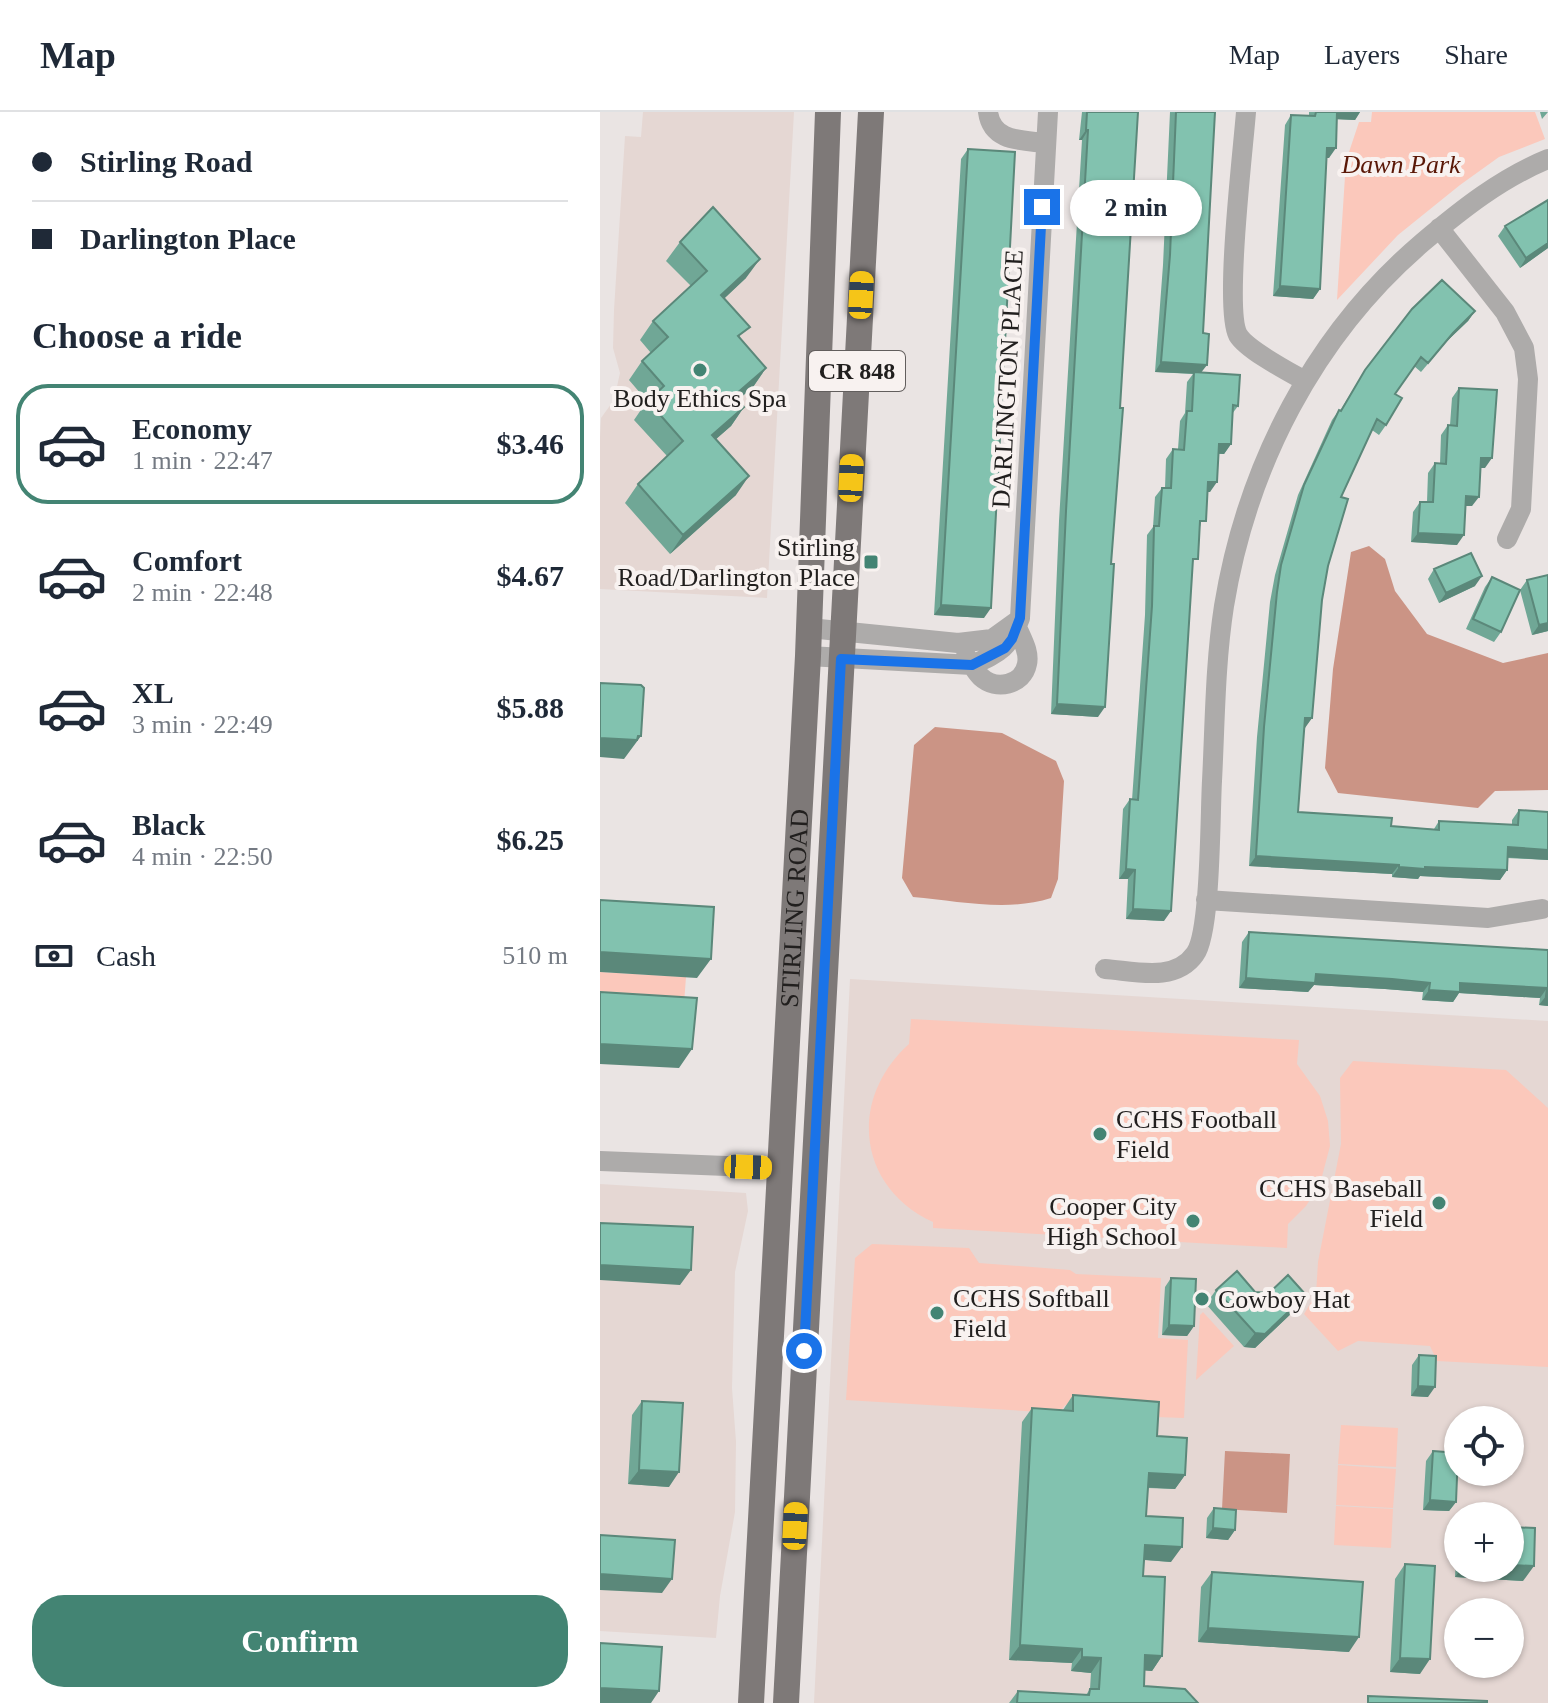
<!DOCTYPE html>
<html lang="en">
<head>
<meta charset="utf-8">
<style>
  :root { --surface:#fff; --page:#f2f2f3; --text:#1f2937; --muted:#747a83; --line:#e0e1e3; --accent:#438473 }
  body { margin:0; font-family:Georgia,serif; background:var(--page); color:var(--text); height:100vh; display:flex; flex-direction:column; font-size:30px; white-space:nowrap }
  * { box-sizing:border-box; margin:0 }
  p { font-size:26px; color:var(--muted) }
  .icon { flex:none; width:44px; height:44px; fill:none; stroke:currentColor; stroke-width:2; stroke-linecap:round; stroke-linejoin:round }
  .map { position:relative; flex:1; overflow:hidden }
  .drawer { display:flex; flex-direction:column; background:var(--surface); width:600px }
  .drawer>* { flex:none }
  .banner { display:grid; align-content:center; height:176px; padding:0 32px; background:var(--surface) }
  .controls { position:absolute; left:844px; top:1294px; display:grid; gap:16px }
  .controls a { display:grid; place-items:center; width:80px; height:80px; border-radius:50%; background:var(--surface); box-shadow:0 2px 6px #0004; font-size:40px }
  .end { position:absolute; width:36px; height:36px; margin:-18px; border:10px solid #1a73e8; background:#fff; box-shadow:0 0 0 4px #fff }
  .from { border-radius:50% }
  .bubble { position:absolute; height:56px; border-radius:28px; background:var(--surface); box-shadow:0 2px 6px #0004; font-size:26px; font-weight:800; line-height:56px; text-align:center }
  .car { position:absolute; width:24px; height:48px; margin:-24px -12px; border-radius:10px; box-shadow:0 0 6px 2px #0007; background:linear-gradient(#f5c518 24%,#345 0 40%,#f5c518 0 76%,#345 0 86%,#f5c518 0) }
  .banner b { display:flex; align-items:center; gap:28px; height:76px; font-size:30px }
  .banner b+b { border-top:2px solid var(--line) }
  .banner i { width:20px; height:20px; background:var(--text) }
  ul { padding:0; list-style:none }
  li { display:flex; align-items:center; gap:24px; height:120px; margin:0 16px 12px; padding:0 16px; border:4px solid transparent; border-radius:32px }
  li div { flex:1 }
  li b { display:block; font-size:30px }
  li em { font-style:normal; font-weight:800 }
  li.on { border-color:var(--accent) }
  li>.icon { width:72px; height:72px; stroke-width:1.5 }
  h2 { padding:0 32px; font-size:36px; line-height:96px }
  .pay { display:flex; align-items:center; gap:20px; height:88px; padding:0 32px; font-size:30px }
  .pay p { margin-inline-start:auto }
  .action { display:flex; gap:16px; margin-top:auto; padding:16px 32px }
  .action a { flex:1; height:92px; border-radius:32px; background:var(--accent); color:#fff; font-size:32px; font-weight:800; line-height:92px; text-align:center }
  header { display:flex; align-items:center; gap:48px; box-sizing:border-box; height:112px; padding:0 40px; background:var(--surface); border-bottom:2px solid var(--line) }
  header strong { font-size:38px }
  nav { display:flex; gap:44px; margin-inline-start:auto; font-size:28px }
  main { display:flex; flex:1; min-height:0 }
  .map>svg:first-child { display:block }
  .built { fill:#e5d7d3; fill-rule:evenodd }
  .green { fill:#fbc8bb }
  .water { fill:#cb9485 }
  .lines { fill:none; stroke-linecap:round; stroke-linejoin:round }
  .minor { stroke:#adabaa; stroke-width:20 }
  .major { stroke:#7e7978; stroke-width:26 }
  .wall { fill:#70a796 }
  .shaded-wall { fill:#5b887a }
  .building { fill:#82c2af; stroke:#5b887a; stroke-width:2 }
  .route { stroke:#1a73e8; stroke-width:10 }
  .poi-dot { fill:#438473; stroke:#f8f2f0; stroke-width:3 }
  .labels { text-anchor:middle; stroke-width:8; stroke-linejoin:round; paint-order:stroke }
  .shield { fill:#f8f2f0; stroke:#625e5d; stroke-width:2 }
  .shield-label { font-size:24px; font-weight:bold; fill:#211f1e }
  .park-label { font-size:26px; font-style:italic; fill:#5a1807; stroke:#f8f2f0 }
  .street-label { font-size:26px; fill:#211f1e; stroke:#f8f2f0 }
  .poi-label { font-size:26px; fill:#211f1e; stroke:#f8f2f0; text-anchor:end }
</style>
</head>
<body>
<header>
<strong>Map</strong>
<nav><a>Map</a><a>Layers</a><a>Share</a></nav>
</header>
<main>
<section class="drawer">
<div class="banner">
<b><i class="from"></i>Stirling Road</b>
<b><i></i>Darlington Place</b>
</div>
<h2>Choose a ride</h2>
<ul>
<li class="on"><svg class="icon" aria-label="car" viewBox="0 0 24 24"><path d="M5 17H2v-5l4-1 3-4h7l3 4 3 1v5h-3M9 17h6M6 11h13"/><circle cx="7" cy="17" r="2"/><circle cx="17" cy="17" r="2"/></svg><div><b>Economy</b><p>1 min · 22:47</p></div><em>$3.46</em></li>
<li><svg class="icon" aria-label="car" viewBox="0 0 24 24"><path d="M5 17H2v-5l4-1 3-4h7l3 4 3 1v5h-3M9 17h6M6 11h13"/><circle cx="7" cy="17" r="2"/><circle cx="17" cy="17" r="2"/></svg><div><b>Comfort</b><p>2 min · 22:48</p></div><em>$4.67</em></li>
<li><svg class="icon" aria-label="car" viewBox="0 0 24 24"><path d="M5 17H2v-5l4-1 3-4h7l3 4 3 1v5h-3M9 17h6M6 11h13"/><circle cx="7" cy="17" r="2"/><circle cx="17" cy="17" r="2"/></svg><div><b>XL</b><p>3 min · 22:49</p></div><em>$5.88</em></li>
<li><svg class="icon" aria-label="car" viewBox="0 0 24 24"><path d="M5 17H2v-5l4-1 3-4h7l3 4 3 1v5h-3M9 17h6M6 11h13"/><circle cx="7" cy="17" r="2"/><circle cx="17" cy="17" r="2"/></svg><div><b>Black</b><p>4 min · 22:50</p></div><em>$6.25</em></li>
</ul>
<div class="pay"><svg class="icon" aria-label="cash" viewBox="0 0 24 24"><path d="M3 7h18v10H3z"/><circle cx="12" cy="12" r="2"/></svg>Cash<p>510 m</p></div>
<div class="action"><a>Confirm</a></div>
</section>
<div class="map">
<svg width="948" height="1591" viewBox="0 0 948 1591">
  <rect width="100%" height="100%" fill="#eae4e3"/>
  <!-- built -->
  <path class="built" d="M43,0h151l-27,486 -167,-9v-152l1,-19 13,-18 6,-27 -7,-25 1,-38 11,-174 16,1z
    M250,867l698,42v682h-734zM858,1308h52v52h-52zM858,1404h52v52h-52zM858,1500h52v52h-52z
    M0,1072l146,9 2,18 -13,61 -3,116 4,54 -1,70 -15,84 -4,42 -116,-7z"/>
  <!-- green -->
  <path class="green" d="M772,0h163l10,27 -46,18 -39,28 -62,50 -61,65 9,-139 13,-39h12z
    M0,860l86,5 -3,40 -83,-5z
    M311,907l388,21 -2,24 23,32 8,25 2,25 -10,38 -14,22 -18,18 -1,24 -354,-20v-6c-76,-35 -85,-123 -24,-178z
    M753,949l153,9 42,38v259l-111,-6 -7,-15 -72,-5 -20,10 -34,-37 12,-20 2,-32 23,-118 -1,-66z
    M272,1132l97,4 10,15 91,7 6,4 85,4 -3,60 30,2 -4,78 -29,-1 -6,-9 -84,-3 -6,8 -213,-13 9,-142z
    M603,1200l31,34 -38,34 4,-65z
    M741,1313l57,3 -2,39 -58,-3z
    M738,1353l58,4 -3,39 -57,-3z
    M736,1394l57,3 -2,39 -57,-3z"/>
  <!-- water -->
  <path class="water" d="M769,434l16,13 10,32 32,43 76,29 45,-10v137l-53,1 -17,17 -140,-15 -13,-25 8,-99 18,-117z
    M335,615l67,6 54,28 8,20 -6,98 -7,19c-43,14 -93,3 -138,-1l-11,-19 12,-133z
    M625,1339l65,3 -3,59 -65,-4z"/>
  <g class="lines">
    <!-- minor -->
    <path class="minor" d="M388,0c4,30 33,28 57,31
      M646,0c-3,39 -22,197 -8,223 9,15 51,37 67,46
      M839,116l66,84 19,36 4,31 -7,130 -14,30
      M209,516l149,15 34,-4 25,-18
      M208,544l164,9c29,-13 37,-17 48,-47l28,-506
      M366,544c5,7 9,15 15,21 15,14 42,8 46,-13 3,-13 -6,-26 -10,-37
      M606,788l282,18 54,-9
      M505,857c29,2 70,14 90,-15 16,-21 15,-140 17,-173 3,-58 3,-117 12,-175 23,-140 90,-271 199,-364 38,-32 78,-64 125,-83
      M0,1049l179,7"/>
    <!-- major -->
    <g class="major">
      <path id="s1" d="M151,1591l57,-1047 20,-544"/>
      <path d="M186,1591l85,-1591"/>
    </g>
  </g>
  <!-- wall -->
  <path class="wall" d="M482,0h56l-40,605 -47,-3 8,-193 23,-381h-3z
    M570,0h45l-14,261 37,33 -6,8 -1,30 -7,10h-5l-9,38h-3l-15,75 -28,354 -38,-2 2,-40h-9l4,-70 7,-10 2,1 13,-185 2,-80 6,-8 2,-30 7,-9h3l1,-29 7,-10h5l2,-28 5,-8 2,-31 6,-8 -38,-2 8,-107z
    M709,0h51l-5,8 -18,-1 -8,39h-3l-6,131 -7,10 -40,-3 12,-171 6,-10 18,1z
    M940,0h8l-6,7z
    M368,37l16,469 -50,-3 27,-456z
    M905,114l43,22 -28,20 -22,-32z
    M80,130l66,36 -22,20 17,41 25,29 -13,19 -15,13 6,7 -13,19 -15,13 20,56 -66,59 -45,-51 13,-19 29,-28 -33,-36 13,-19 -18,-21 13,-19 9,-8 -11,-13 13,-19 38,-35 -25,-25z
    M875,199l-7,10 -22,21 -25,30 -7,-6 -19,28 -9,31 -7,10 -7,-5 -31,67 -19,103 -10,118 -8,10 -6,84 93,14 43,3 5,-8 73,4v-5l7,-10 29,2v48l-41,-2v12l-7,10 -80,-4 -2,3 -26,-2v-3l-143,-8 8,-129 13,-135 5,-27 23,-80 34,-75 7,-10 1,1 25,-41z
    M859,276l26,80h-5l-8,38h-6l-9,39 -46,-3 2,-30 7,-10h7l1,-29 7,-10 5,1 1,-29 7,-10h2l2,-27z
    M834,457l41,17 -36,17 -11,-24z
    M892,465l9,55 -7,10 -28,-13 19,-42z
    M927,468l21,51 -16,4 -12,-45z
    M649,820l299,18v56l-9,-1 1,-7 -81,-5 -6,9 -31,-2 1,-8 -38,-3 -71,-4 -6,7 -69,-4 3,-46z
    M571,1166l23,48 -7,10 -25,-1 3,-48z
    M616,1178l53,3 37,2 -10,14 -41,39 -11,-1 -38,-43z
    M819,1243l9,42 -17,-1 1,-31z
    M473,1283l84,41 28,39 -10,14 -27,-1 -2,28 25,46 -27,-2 -1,16 19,80 -10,15 -7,-1 -1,16 54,17h-189l9,-12 68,4 4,-6 1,-16 -20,-2 1,-8 -63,-3 13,-238 10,-14 31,2z
    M42,1289l27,86 -41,-3 4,-69z
    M833,1339l23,51 -7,9 -26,-1 3,-49z
    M614,1396l21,22 -7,10 -22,-2 1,-20z
    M858,1425v31h52l13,13 -68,-4 2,-38z
    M805,1452l15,110 -30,-2 5,-93z
    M612,1460l137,80 -151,-10 3,-55z"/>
  <!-- shaded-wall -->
  <path class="shaded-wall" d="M736,0h24l-5,8 -24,-1z
    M486,18h2l-6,10h-3z
    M727,36h9l-7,10h-9z
    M948,131v5l-28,20 6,-10z
    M160,147l-14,19 -38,36 13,-19z
    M680,174l40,3 -7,10 -40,-3z
    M875,199l-7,10 -22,21 -25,30 32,-39z
    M561,250l46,3 -7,9 -45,-2z
    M166,256l-13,19 -32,27 14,-19z
    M144,295l-13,19 -32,28 13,-19z
    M619,332h12l-7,10 -11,-1z
    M881,346h11l-7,10h-11z
    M149,364l-13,19 -66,59 13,-19z
    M608,370h9l-7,10h-9z
    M866,384l13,1 -7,9h-13z
    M818,421l46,2 -7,10 -46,-3z
    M882,464l-7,10 -36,17 7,-10z
    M341,493l50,3 -7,10 -50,-3z
    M948,511v8l-16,4 7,-10z
    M457,592l48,3 -7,10 -47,-3z
    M705,606h7l-7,10h-7z
    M41,624l-17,23 -24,-2v-19z
    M908,735l40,3v10l-47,-3z
    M656,744l143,9 -7,9 -143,-8z
    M799,755h26l82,3 -7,10 -80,-4 -2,3 -26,-2z
    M526,757l9,1 -7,9h-9z
    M533,797l38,2 -7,10 -38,-2z
    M0,840l111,7 -14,19 -97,-6z
    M716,862l76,5 38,4 -7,9 -38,-3 -71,-4 -6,7 -69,-4 7,-10z
    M860,871l87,5 -7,10 -81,-5 -6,9 -31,-2 7,-10z
    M946,884h2v10l-9,-1z
    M0,932l92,5 -13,19 -79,-4z
    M0,1153l91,5 -11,15 -80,-5z
    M706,1183l-10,14 -41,39 -11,-1 11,-14z
    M569,1213l25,1 -7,10 -25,-1z
    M818,1274l17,1 -7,10 -17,-1z
    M39,1358l40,2 -10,15 -41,-3z
    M549,1361l36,2 -10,14 -36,-2z
    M830,1388l26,2 -7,9 -26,-1z
    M613,1416l22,2 -7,10 -22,-2z
    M545,1433l37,2 -11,15 -36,-3z
    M910,1453l24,1 -11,15 -68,-4 7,-9h48z
    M0,1462l72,5 -10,14 -62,-3z
    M608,1516l151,9 -10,15 -151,-10z
    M420,1533l62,4 -10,14 -63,-3z
    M545,1543l17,1 -10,15 -17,-1z
    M482,1545l19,1 -10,15 -20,-2z
    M800,1546l30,1 -10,15 -30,-2z
    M0,1576l59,3 -8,12h-51z"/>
  <!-- building -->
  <path class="building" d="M487,0h51l-18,296h3l-12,156h3l-9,143 -48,-3 9,-193 22,-381h-2z
    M576,0h39l-12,221 6,1 -2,31 -46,-3 9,-107z
    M716,0h21l-1,36h-9l-7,141 -40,-3 11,-171 24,1z
    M368,37l47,3 -24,456 -50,-3z
    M948,88v43l-22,15 -21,-32z
    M113,95l47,52 -39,36 29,32 -12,9 28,32 -31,27 9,12 -32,28 37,41 -66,59 -45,-51 45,-43 -35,-40 16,-15 -22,-25 26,-24 -15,-16 54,-50 -27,-29z
    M842,168l33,31 -22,22 -25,30 -7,-6 -26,37 7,4 -16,27 -9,-6 -36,78 7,2 -20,67 -6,34 -10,118h-7l-7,94 94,6 -1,8 48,4v-9l79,4 1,-15 29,2v38l-40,-3 -1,23 -82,-3v2l-26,-2v-2l-143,-9 8,-129 13,-135 4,-27 23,-80 35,-75 2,1 24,-41 47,-61z
    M594,260l46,3 -2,31 -5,-1 -2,39h-12l-2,38h-9l-2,39h-6l-2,38h-5l-22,352 -38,-2 2,-39 -9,-1 4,-70 8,1 14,-194 2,-80h5l3,-38h9l2,-39 11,1 3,-39h5z
    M859,276l38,2 -5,68h-11l-2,39 -13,-1 -2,39 -46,-2 2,-31h13l2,-39 11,1 2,-39 9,1z
    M871,441l11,23 -36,17 -12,-24z
    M948,463v48l-9,2 -12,-45z
    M892,465l28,13 -19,42 -28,-13z
    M0,571l41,2 3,3 -3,48h-3l-1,4 -37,-2z
    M0,788l114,7 -3,52 -111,-7z
    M649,820l299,18v46h-2l1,-8 -87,-5v9l-31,-2 1,-7 -38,-4 -76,-5 -1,9 -69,-5z
    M0,880l97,6 -5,51 -92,-5z
    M0,1111l93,4 -2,43 -91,-5z
    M637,1159l18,21 14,1 19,-18 18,20 -41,39 -10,-1 -39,-43z
    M571,1166l25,1 -2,47 -25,-1z
    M819,1243l17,1 -1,31 -17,-1z
    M473,1283l86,7 -2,34 30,2 -2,37 -36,-2 -3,43 37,2 -1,29 -37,-2 -2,31 22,1 -3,79 -17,-1 -1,31 41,3 13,14h-181l1,-12 71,4 1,-6h9l2,-31 -19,-1v-8l-62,-4 12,-237 41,3z
    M42,1289l41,2 -4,69 -40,-2z
    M833,1339l25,2 -2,49 -26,-2z
    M614,1396l22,2 -1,20 -22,-2z
    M910,1415l25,1 -1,38 -24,-1z
    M0,1423l75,5 -3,39 -72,-5z
    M805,1452l30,2 -5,93 -30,-1z
    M612,1460l151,10 -4,55 -151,-9z
    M0,1531l62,4 -3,44 -59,-3z
    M768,1584l119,5v2h-119z"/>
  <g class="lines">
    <!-- route -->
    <path class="route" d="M204,1239l37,-692 131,6 33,-17 7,-9 8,-21 22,-411"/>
  </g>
  <!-- markers -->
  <g class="poi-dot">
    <circle cx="100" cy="258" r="8"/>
    <rect x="263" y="442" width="16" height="16" rx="4"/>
    <circle cx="500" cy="1022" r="8"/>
    <circle cx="839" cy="1091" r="8"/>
    <circle cx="593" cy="1109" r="8"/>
    <circle cx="602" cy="1187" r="8"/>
    <circle cx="337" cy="1201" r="8"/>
  </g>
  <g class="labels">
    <!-- shield labels -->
    <rect class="shield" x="209" y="239" width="96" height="40" rx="6"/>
    <g class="shield-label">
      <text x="257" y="267">CR 848</text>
    </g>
    <!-- park labels -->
    <g class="park-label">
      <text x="801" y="61">Dawn Park</text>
    </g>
    <!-- street labels -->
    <g class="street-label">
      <text transform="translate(407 267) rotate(-87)" y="9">DARLINGTON PLACE</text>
      <text dy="9" stroke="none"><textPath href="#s1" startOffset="796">STIRLING ROAD</textPath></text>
    </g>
    <!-- poi labels -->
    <g class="poi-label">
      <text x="100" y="295" text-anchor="middle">Body Ethics Spa</text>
      <text x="255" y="444">Stirling<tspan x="255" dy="30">Road/Darlington Place</tspan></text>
      <text x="516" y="1016" text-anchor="start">CCHS Football<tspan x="516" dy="30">Field</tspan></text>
      <text x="823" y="1085">CCHS Baseball<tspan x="823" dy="30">Field</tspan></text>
      <text x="577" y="1103">Cooper City<tspan x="577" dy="30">High School</tspan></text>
      <text x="353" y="1195" text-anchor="start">CCHS Softball<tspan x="353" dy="30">Field</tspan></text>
      <text x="618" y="1196" text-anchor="start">Cowboy Hat</text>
    </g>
  </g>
</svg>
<div class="controls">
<a><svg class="icon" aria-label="locate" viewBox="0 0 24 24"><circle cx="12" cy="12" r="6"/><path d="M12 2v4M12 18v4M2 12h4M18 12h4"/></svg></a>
<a>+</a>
<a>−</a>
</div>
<i class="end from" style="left:204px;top:1239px"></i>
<i class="end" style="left:442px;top:95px"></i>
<div class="bubble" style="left:470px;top:68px;width:132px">2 min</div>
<i class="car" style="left:261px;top:183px;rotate:3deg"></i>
<i class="car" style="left:251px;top:366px;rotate:3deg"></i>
<i class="car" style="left:148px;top:1055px;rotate:92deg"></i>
<i class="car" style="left:195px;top:1414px;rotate:3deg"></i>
</div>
</main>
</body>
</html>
